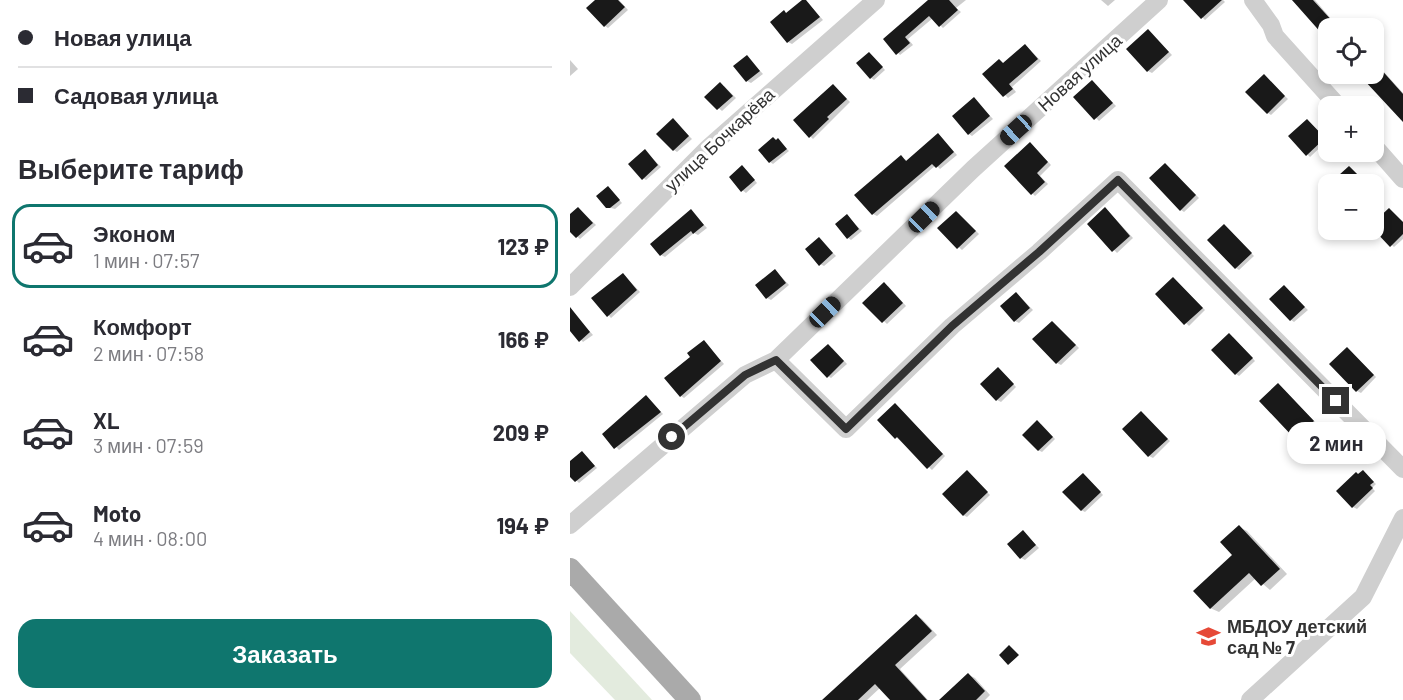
<!DOCTYPE html>
<html lang="ru">
<head>
<meta charset="utf-8">
<style>
  :root { --surface:#fff; --page:#f7f7f7; --text:#2b2b33; --muted:#7c7c81; --line:#e1e1e2; --accent:#0f766e }
  body { margin:0; font-family:Barlow,sans-serif; background:var(--page); color:var(--text); height:100vh; display:flex; flex-direction:column; font-size:22px; white-space:nowrap }
  * { box-sizing:border-box; margin:0 }
  p { font-size:20px; color:var(--muted) }
  .icon { flex:none; width:33px; height:33px; fill:none; stroke:currentColor; stroke-width:2; stroke-linecap:round; stroke-linejoin:round }
  .map { position:relative; flex:1; overflow:hidden }
  .sheet { display:flex; flex-direction:column; background:var(--surface); width:570px }
  .sheet>* { flex:none }
  .banner { display:grid; align-content:center; height:132px; padding:0 18px; background:var(--surface) }
  .fabs { position:absolute; left:748px; top:18px; display:grid; gap:12px }
  .fabs a { display:grid; place-items:center; width:66px; height:66px; border-radius:12px; background:var(--surface); box-shadow:0 3px 9px #0003; font-size:30px }
  .end { position:absolute; width:27px; height:27px; margin:-14px; border:8px solid #323232; background:#fff; box-shadow:0 0 0 3px #fff }
  .from { border-radius:50% }
  .bubble { position:absolute; height:42px; border-radius:18px; background:var(--surface); box-shadow:0 3px 9px #0003; font-size:20px; font-weight:700; line-height:42px; text-align:center }
  .car { position:absolute; width:18px; height:36px; margin:-18px -9px; border-radius:8px; box-shadow:0 0 4px 2px #0007; background:linear-gradient(#222 24%,#8ab4d8 0 40%,#222 0 76%,#8ab4d8 0 86%,#222 0) }
  .banner b { display:flex; align-items:center; gap:21px; height:57px; font-size:22px }
  .banner b+b { border-top:2px solid var(--line) }
  .banner i { width:15px; height:15px; background:var(--text) }
  ul { padding:0; list-style:none }
  li { display:flex; align-items:center; gap:18px; height:84px; margin:0 12px 9px; padding:0 6px; border:3px solid transparent; border-radius:18px }
  li div { flex:1 }
  li b { display:block; font-size:22px }
  li em { font-style:normal; font-weight:700 }
  li.selected { border-color:var(--accent) }
  li>.icon { width:54px; height:54px; stroke-width:1.5 }
  h2 { padding:0 18px; font-size:27px; line-height:72px }
  .action { display:flex; gap:12px; margin-top:auto; padding:12px 18px }
  .action a { flex:1; height:69px; border-radius:18px; background:var(--accent); color:#fff; font-size:24px; font-weight:700; line-height:69px; text-align:center }
  main { display:flex; flex:1; min-height:0 }
  .map>svg:first-child { display:block }
  .green { fill:#e3ebde }
  .shadow { fill:#0003 }
  .building { fill:#191919 }
  .lines { fill:none; stroke-linecap:round; stroke-linejoin:round }
  .minor { stroke:#cfcfcf; stroke-width:18 }
  .major { stroke:#aaa; stroke-width:22 }
  .route { stroke:#323232; stroke-width:8 }
  .labels { text-anchor:middle; stroke-width:6; stroke-linejoin:round; paint-order:stroke }
  .street-label { font-size:18px; fill:#323232; stroke:#fff }
  .poi-label { font-size:18px; font-weight:bold; fill:#323232; stroke:#fff; text-anchor:start }
</style>
</head>
<body>
<main>
<section class="sheet">
<div class="banner">
<b><i class="from"></i>Новая улица</b>
<b><i></i>Садовая улица</b>
</div>
<h2>Выберите тариф</h2>
<ul>
<li class="selected"><svg class="icon" aria-label="car" viewBox="0 0 24 24"><path d="M5 17H2v-5l4-1 3-4h7l3 4 3 1v5h-3M9 17h6M6 11h13"/><circle cx="7" cy="17" r="2"/><circle cx="17" cy="17" r="2"/></svg><div><b>Эконом</b><p>1 мин · 07:57</p></div><em>123 ₽</em></li>
<li><svg class="icon" aria-label="car" viewBox="0 0 24 24"><path d="M5 17H2v-5l4-1 3-4h7l3 4 3 1v5h-3M9 17h6M6 11h13"/><circle cx="7" cy="17" r="2"/><circle cx="17" cy="17" r="2"/></svg><div><b>Комфорт</b><p>2 мин · 07:58</p></div><em>166 ₽</em></li>
<li><svg class="icon" aria-label="car" viewBox="0 0 24 24"><path d="M5 17H2v-5l4-1 3-4h7l3 4 3 1v5h-3M9 17h6M6 11h13"/><circle cx="7" cy="17" r="2"/><circle cx="17" cy="17" r="2"/></svg><div><b>XL</b><p>3 мин · 07:59</p></div><em>209 ₽</em></li>
<li><svg class="icon" aria-label="car" viewBox="0 0 24 24"><path d="M5 17H2v-5l4-1 3-4h7l3 4 3 1v5h-3M9 17h6M6 11h13"/><circle cx="7" cy="17" r="2"/><circle cx="17" cy="17" r="2"/></svg><div><b>Moto</b><p>4 мин · 08:00</p></div><em>194 ₽</em></li>
</ul>
<div class="action"><a>Заказать</a></div>
</section>
<div class="map">
<svg width="833" height="700" viewBox="0 0 833 700">
  <rect width="100%" height="100%" fill="#fff"/>
  <!-- green -->
  <path class="green" d="M0,611l82,89h-37l-45,-47z"/>
  <!-- shadow -->
  <path class="shadow" d="M27,0h22l9,10 -20,18 -3,-2z
    M235,0l18,20 -31,24 -4,-2z
    M360,0h36l-10,8 5,4 -18,16 -10,-10 -25,21 5,6 -13,10 -15,-16z
    M531,0h14l-7,6z
    M615,0h38l2,2 -20,18z
    M722,0h23l23,27 -9,1 -1,8 -4,-3z
    M579,31l23,24 -20,18 -4,-2z
    M455,45l16,16 -29,26 4,5 -8,6 -23,-24 19,-10z
    M302,56l13,14 -11,10 -3,-2z
    M177,57l16,17 -12,9 -4,-2z
    M0,60l8,9 -8,7z
    M804,61l29,32v26l-43,-45h14z
    M694,76l24,23 -17,16 -3,-2z
    M522,82l24,24 -17,15 -23,-24z
    M154,86l12,12 -14,13 -16,-14z
    M264,86l16,16 -37,37 -3,-3z
    M404,99l19,20 -21,17 -3,-2z
    M103,120l19,19 -15,13 -3,-2z
    M737,120l21,20 -18,17 -3,-3z
    M369,135l18,20 -17,14 -4,-4 -59,51 -4,-2 32,-55 2,3z
    M208,140l11,11 -16,13 -3,-2z
    M463,146l18,19 -11,11 8,8 -13,12 -3,-3z
    M75,151l16,16 -15,13 -3,-2z
    M596,165l33,33 -15,14 -3,-2z
    M780,167l17,17h-35z
    M175,169l12,14 -11,10 -4,-3z
    M38,188l14,15 -7,6 -8,-2z
    M9,209l17,16 -16,14 -10,-9v-14z
    M820,210l13,12v17l-9,8 -20,-19v-4z
    M121,211l16,17 -9,7 -4,-2 -29,24 -4,-2 -9,-11z
    M538,211l25,27 -16,15 -28,-29z
    M387,212l22,22 -17,16 -23,-21z
    M277,216l15,15 -11,9 -3,-2z
    M654,226l30,30 -15,14 -3,-2z
    M249,239l17,17 -12,10 -4,-2z
    M205,270l14,15 -18,15 -4,-2z
    M54,275l16,17 -29,26 -18,-20z
    M606,281l29,29 -16,16 -32,-32z
    M318,286l18,20 -19,18 -22,-21z
    M714,287l24,23 -14,12 -3,-2z
    M446,293l17,17 -14,13 -4,-2z
    M6,316l17,19 -10,7 -13,-14v-8z
    M483,322l26,26 -18,17 -4,-2z
    M663,337l22,24 -16,15 -3,-2z
    M134,342l20,22 -40,34 -3,-2z
    M262,348l15,16 -16,14 -3,-2z
    M780,351l26,26 -15,16 -4,-2z
    M431,371l15,16 -15,15 -4,-2z
    M709,385l38,39 -17,16 -38,-39z
    M76,397l17,17 -44,36 -15,-16z
    M326,405l49,51 -13,14 -36,-33z
    M571,413l29,28 -17,17 -4,-2z
    M471,424l14,15 -13,13 -4,-2z
    M12,452l15,16 -18,15 -9,-9v-12z
    M397,472l23,23 -23,22 -4,-2z
    M793,472l13,12 -4,4 3,3 -18,18 -4,-2 6,-32z
    M516,477l17,18 -18,17 -4,-2z
    M669,527l8,4 40,43 -17,16 -14,-12 -37,34 -9,-4 25,-53z
    M453,532l16,16 -14,12 -4,-2z
    M346,615l6,4 15,16 -37,34 28,31h-36l-11,-13 -14,13h-43z
    M399,675l6,3 15,17 -5,5h-44z"/>
  <!-- building -->
  <path class="building" d="M25,0h23l7,7 -21,20 -18,-19z
    M232,0h4l14,17 -33,26 -17,-21 14,-12 2,3z
    M358,0h21l9,10 -19,17 -10,-11 -24,21 5,6 -14,12 -13,-16z
    M613,0h39l-21,19z
    M722,0h21l22,24 -12,11z
    M578,29l21,23 -22,20 -21,-23z
    M455,44l13,15 -29,25 4,5 -10,8 -21,-23 17,-15 4,4z
    M299,52l14,15 -13,12 -14,-16z
    M177,55l13,16 -14,11 -13,-16z
    M808,66l25,28v28l-39,-42 7,-6h3v-4z
    M694,74l21,22 -18,18 -22,-22z
    M522,80l21,23 -19,17 -21,-23z
    M150,82l13,14 -16,14 -13,-13z
    M263,84l14,15 -20,18 2,2 -20,19 -16,-18z
    M404,97l16,19 -22,19 -16,-19z
    M103,118l16,18 -16,15 -17,-17z
    M737,119l18,19 -19,18 -18,-20z
    M368,133l16,19 -18,16 -4,-4 -60,51 -18,-20 47,-40 5,6z
    M203,137l3,3 2,-2 9,11 -18,14 -11,-13z
    M460,142l18,20 -11,11 8,9 -14,13 -27,-29z
    M75,149l13,16 -16,15 -14,-16z
    M595,163l31,32 -16,16 -31,-33z
    M172,165l13,15 -14,12 -12,-15z
    M779,166l18,18h-38z
    M38,186l12,14 -10,8h-4l-10,-12z
    M8,207l15,16 -17,15 -6,-6v-18z
    M535,207l25,29 -18,16 -25,-28z
    M819,208l14,14v12l-13,13 -16,-17v-8z
    M121,209l13,16 -11,9 -2,-3 -31,25 -10,-12z
    M386,211l20,20 -19,18 -20,-21z
    M277,214l12,15 -12,10 -12,-15z
    M654,224l28,29 -17,16 -28,-29z
    M249,237l14,16 -14,13 -14,-17z
    M205,269l11,14 -20,16 -11,-14z
    M53,273l14,17 -30,27 -16,-19z
    M603,277l30,31 -19,17 -29,-31z
    M314,282l19,21 -21,20 -20,-20z
    M714,285l21,22 -15,14 -21,-22z
    M446,292l14,16 -16,14 -14,-16z
    M0,307l20,25 -11,10 -9,-11z
    M482,321l24,24 -20,19 -24,-25z
    M659,333l24,25 -18,17 -24,-25z
    M134,340l17,21 -41,36 -16,-19 26,-21 -3,-4z
    M258,344l16,17 -17,17 -17,-18z
    M777,347l27,28 -18,17 -27,-28z
    M428,367l16,17 -18,17 -16,-17z
    M708,383l36,38 -19,18 -36,-38z
    M76,395l15,17 -47,37 -12,-15z
    M325,403l48,51 -16,15 -30,-32 -2,2 -18,-19z
    M571,411l27,28 -20,18 -26,-28z
    M467,420l16,17 -15,14 -16,-16z
    M12,451l13,15 -20,16 -5,-5v-16z
    M397,470l21,22 -25,24 -21,-22z
    M793,470l11,12 -4,3 3,3 -21,20 -16,-17 20,-19 2,2z
    M513,473l18,19 -20,19 -19,-19z
    M669,525l41,44 -19,17 -12,-13 -39,36 -17,-18 39,-36 -12,-13z
    M453,530l13,15 -16,14 -13,-15z
    M346,614l16,17 -37,34 32,35h-37l-15,-16 -17,16h-36z
    M439,645l10,10 -11,10 -9,-10z
    M398,673l17,18 -9,9h-37z"/>
  <g class="lines">
    <!-- minor -->
    <path class="minor" d="M683,0l18,25 4,11 63,70
      M804,146l29,33
      M0,287l137,-138 169,-149
      M206,360l70,69 106,-103 87,-74 79,-72 285,289
      M0,525l175,-150 31,-15 197,-191 186,-169
      M680,700l113,-103 40,-79"/>
    <!-- major -->
    <path class="major" d="M0,569l120,131"/>
  </g>
  <g class="lines">
    <!-- route -->
    <path class="route" d="M102,437l73,-62 31,-15 70,69 106,-103 87,-74 79,-72 218,221"/>
  </g>
  <!-- icons -->
  <defs>
    <symbol id="school-bare" viewBox="-9 -9 18 18"><path d="M0-5L7-2L0 1L-7-2ZM-4 1L0 2.5L4 1V4Q0 6-4 4Z" fill="#e64937" stroke="#fff" stroke-width="2.5" paint-order="stroke"/></symbol>
  </defs>
  <g fill-rule="evenodd">
    <use href="#school-bare" x="622" y="620" width="33" height="33"/>
  </g>
  <g class="labels">
    <!-- street labels -->
    <g class="street-label">
      <text transform="translate(510 73) rotate(-42)" y="6">Новая улица</text>
      <text transform="translate(150 140) rotate(-43)" y="6">улица Бочкарёва</text>
    </g>
    <!-- poi labels -->
    <g class="poi-label">
      <text x="657" y="633">МБДОУ детский<tspan x="657" dy="21">сад № 7</tspan></text>
    </g>
  </g>
</svg>
<div class="fabs">
<a><svg class="icon" aria-label="locate" viewBox="0 0 24 24"><circle cx="12" cy="12" r="6"/><path d="M12 2v4M12 18v4M2 12h4M18 12h4"/></svg></a>
<a>+</a>
<a>−</a>
</div>
<i class="end from" style="left:102px;top:437px"></i>
<i class="end" style="left:766px;top:401px"></i>
<div class="bubble" style="left:717px;top:422px;width:99px">2 мин</div>
<i class="car" style="left:446px;top:130px;rotate:228deg"></i>
<i class="car" style="left:354px;top:217px;rotate:46deg"></i>
<i class="car" style="left:255px;top:312px;rotate:46deg"></i>
</div>
</main>
</body>
</html>
